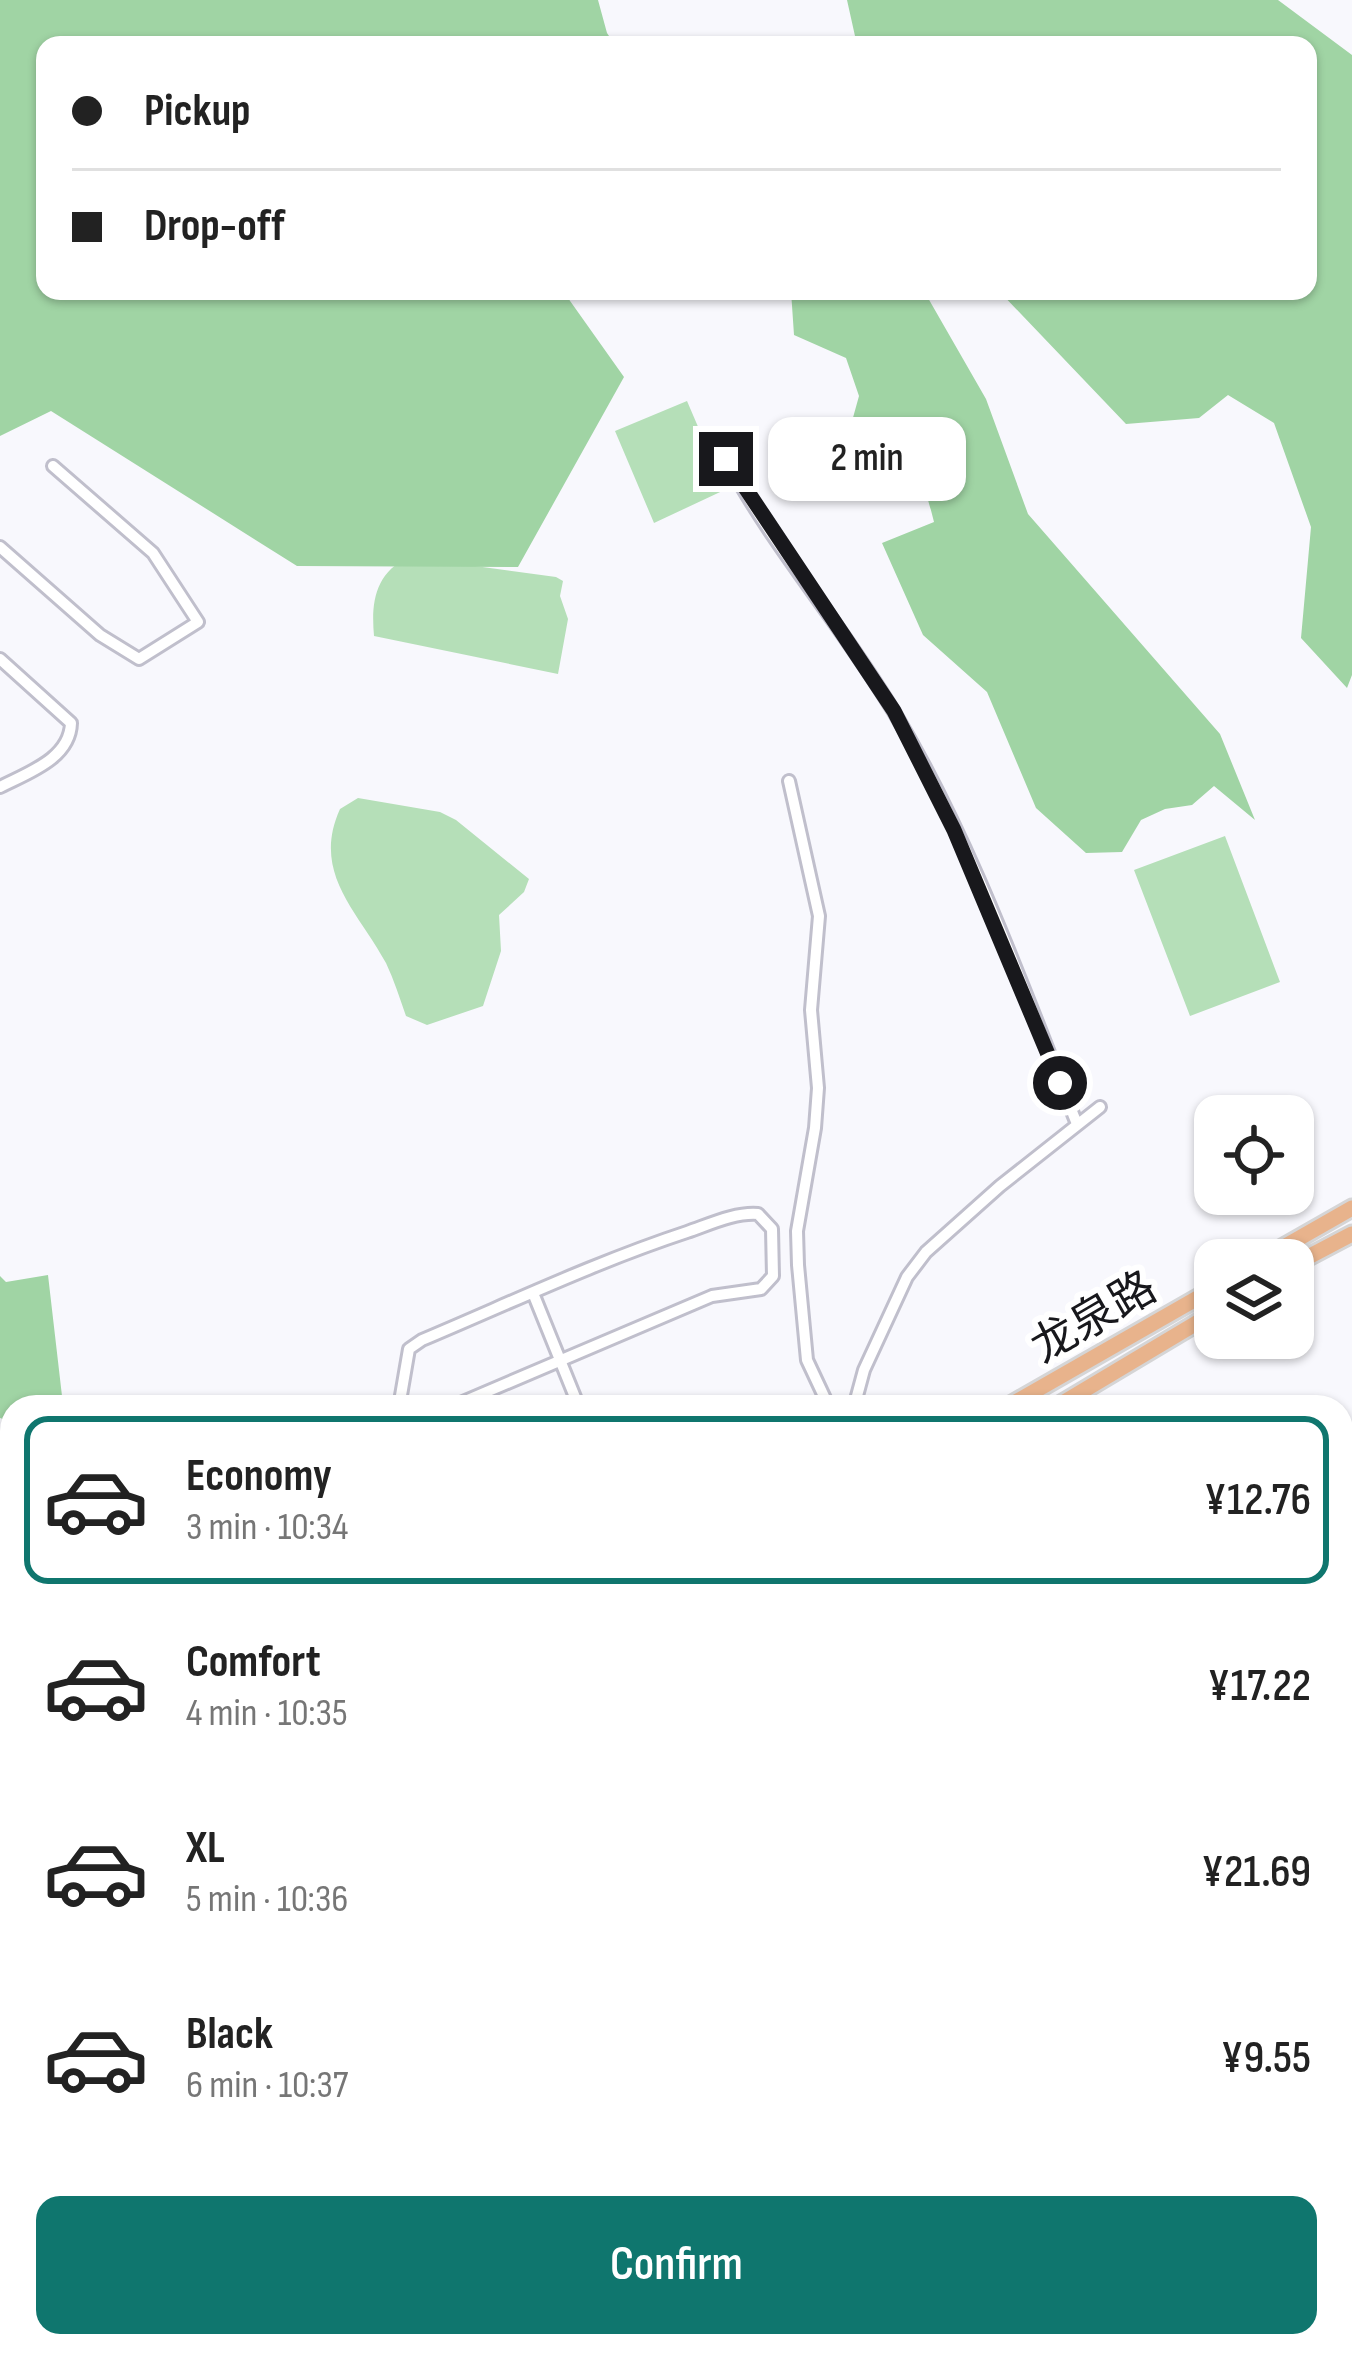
<!DOCTYPE html>
<html lang="en">
<head>
<meta charset="utf-8">
<style>
  :root { --surface:#fff; --page:#f2f2f2; --text:#222; --muted:#767676; --line:#e0e0e0; --accent:#0f766e }
  body { margin:0; font-family:"Sofia Sans Condensed","Noto Sans SC",sans-serif; background:var(--page); color:var(--text); height:100vh; display:flex; flex-direction:column; font-size:45px; white-space:nowrap }
  * { box-sizing:border-box; margin:0 }
  p { font-size:39px; color:var(--muted) }
  .icon { flex:none; width:66px; height:66px; fill:none; stroke:currentColor; stroke-width:2; stroke-linecap:round; stroke-linejoin:round }
  .map { position:relative; flex:1; overflow:hidden }
  .panel { position:absolute; left:0px; top:1395px; width:1353px; height:963px; display:flex; flex-direction:column; background:var(--surface); border-radius:36px 36px 0 0; box-shadow:0 3px 9px #0004 }
  .panel>* { flex:none }
  .hud { position:absolute; left:36px; top:36px; width:1281px; height:264px; border-radius:24px; box-shadow:0 3px 9px #0004; display:grid; align-content:center; height:264px; padding:0 36px; background:var(--surface) }
  .tools { position:absolute; left:1194px; top:1095px; display:grid; gap:24px }
  .tools a { display:grid; place-items:center; width:120px; height:120px; border-radius:24px; background:var(--surface); box-shadow:0 3px 9px #0004; font-size:60px }
  .end { position:absolute; width:54px; height:54px; margin:-27px; border:15px solid #18181c; background:#fff; box-shadow:0 0 0 6px #fff }
  .from { border-radius:50% }
  .bubble { position:absolute; height:84px; border-radius:24px; background:var(--surface); box-shadow:0 3px 9px #0004; font-size:39px; font-weight:600; line-height:84px; text-align:center }
  .hud b { display:flex; align-items:center; gap:42px; height:114px; font-size:45px }
  .hud b+b { border-top:3px solid var(--line) }
  .hud i { width:30px; height:30px; background:var(--text) }
  ul { padding:21px 0 0; list-style:none }
  li { display:flex; align-items:center; gap:36px; height:168px; margin:0 24px 18px; padding:0 12px; border:6px solid transparent; border-radius:24px }
  li div { flex:1 }
  li b { display:block; font-size:45px }
  li em { font-style:normal; font-weight:600 }
  li.on { border-color:var(--accent) }
  li>.icon { width:108px; height:108px; stroke-width:1.5 }
  .button { display:flex; gap:24px; margin-top:auto; padding:24px 36px }
  .button a { flex:1; height:138px; border-radius:24px; background:var(--accent); color:#fff; font-size:48px; font-weight:600; line-height:138px; text-align:center }
  .map>svg:first-child { display:block }
  .green { fill:#b5dfb8 }
  .forest { fill:#a0d4a4 }
  .lines { fill:none; stroke-linecap:round; stroke-linejoin:round }
  .street-casing { stroke:#c0bfcc; stroke-width:16 }
  .primary-casing { stroke:#d5d5d6; stroke-width:21 }
  .street { stroke:#fff; stroke-width:10 }
  .primary { stroke:#e8b38c; stroke-width:15 }
  .route { stroke:#18181c; stroke-width:15 }
  .labels { text-anchor:middle; stroke-width:12; stroke-linejoin:round; paint-order:stroke }
  .street-label { font-size:45px; fill:#18181c; stroke:#fff }
</style>
</head>
<body>
<div class="map">
<svg width="1352" height="2356" viewBox="0 0 1352 2356">
  <rect width="100%" height="100%" fill="#f8f8fd"/>
  <!-- green -->
  <path class="green" d="M687,401l21,49 6,-2 19,38 -79,37 -39,-92z
    M409,557l147,20 7,4 -3,15 8,23 -10,55 -184,-38c-3,-34 1,-63 35,-79z
    M358,798l82,14 16,8 73,59 -5,13 -25,23 2,36 -18,55 -56,19 -21,-9c-6,-17 -12,-36 -20,-53 -28,-52 -75,-90 -46,-154z
    M1225,836l55,146 -90,34 -56,-146z"/>
  <!-- forest -->
  <path class="forest" d="M0,0h598l9,33 8,12h-570v246h518l61,86 -106,190 -221,-1 -246,-155 -51,25z
    M847,0h431l74,55v620l-5,13 -46,-50 10,-111 -37,-104 -46,-28 -29,23 -73,6 -127,-133h309v-246h-451z
    M791,291h133l62,108 42,115 192,220 35,86 -41,-34 -22,19 -27,4 -24,11 -19,32 -36,1 -50,-45 -49,-116 -64,-57 -41,-92 52,-21c-16,-62 -18,-78 -85,-90l10,-36 -13,-38 -52,-23z
    M48,1275l14,121 -5,11h-45v15l-12,-4v-142l6,6z"/>
  <g class="lines">
    <defs>
      <path id="street" d="M726,459c48,89 116,166 168,253 77,129 128,274 183,412
        M0,547l100,88 39,24 59,-37 -45,-69 -100,-87
        M0,659l71,64c-1,36 -44,50 -71,64
        M789,781l30,135 -8,94 7,78 -3,40 -18,103 1,34 9,95 22,47
        M533,1293l46,114
        M399,1407l10,-58 13,-9c88,-37 174,-78 265,-108 21,-7 48,-20 71,-18l14,15 1,47 -12,13 -49,7 -261,111
        M854,1407l10,-37 43,-93 19,-25 74,-66 100,-79
        M1341,1644l6,-1 5,7
        M0,1680l12,9
        M1341,1712l11,-36
        M1341,1800l7,25 -7,18
        M0,1965l12,-57
        M1341,2060l11,9
        M1341,2119l11,4
        M0,2311l12,3
        M133,2346l35,10
        M644,2346h44
        M90,2356l2,-10"/>
      <path id="primary" d="M1261,1260l91,-52
        M1293,1265l59,-31
        M1007,1407l208,-119
        M1056,1407l159,-95
        M0,1508l12,3
        M0,1536l12,3
        M1341,1917l11,-33
        M1341,1995l11,-36
        M1197,2356l5,-10
        M1218,2356l4,-10"/>
    </defs>
    <!-- street casing -->
    <use href="#street" class="street-casing"/>
    <!-- primary casing -->
    <use href="#primary" class="primary-casing"/>
    <!-- street -->
    <use href="#street" class="street"/>
    <!-- primary -->
    <use href="#primary" class="primary"/>
  </g>
  <g class="lines">
    <!-- route -->
    <path class="route" d="M726,459l168,252 60,119 106,253"/>
  </g>
  <g class="labels">
    <!-- street labels -->
    <g class="street-label">
      <text transform="translate(1093 1316) rotate(-30)" y="16">龙泉路</text>
    </g>
  </g>
</svg>
<div class="tools">
<a><svg class="icon" aria-label="locate" viewBox="0 0 24 24"><circle cx="12" cy="12" r="6"/><path d="M12 2v4M12 18v4M2 12h4M18 12h4"/></svg></a>
<a><svg class="icon" aria-label="layers" viewBox="0 0 24 24"><path d="M12 4l9 5-9 5-9-5zM3 14l9 5 9-5"/></svg></a>
</div>
<i class="end from" style="left:1060px;top:1083px"></i>
<i class="end" style="left:726px;top:459px"></i>
<div class="bubble" style="left:768px;top:417px;width:198px">2 min</div>
<div class="hud">
<b><i class="from"></i>Pickup</b>
<b><i></i>Drop-off</b>
</div>
<section class="panel">
<ul>
<li class="on"><svg class="icon" aria-label="car" viewBox="0 0 24 24"><path d="M5 17H2v-5l4-1 3-4h7l3 4 3 1v5h-3M9 17h6M6 11h13"/><circle cx="7" cy="17" r="2"/><circle cx="17" cy="17" r="2"/></svg><div><b>Economy</b><p>3 min · 10:34</p></div><em>¥12.76</em></li>
<li><svg class="icon" aria-label="car" viewBox="0 0 24 24"><path d="M5 17H2v-5l4-1 3-4h7l3 4 3 1v5h-3M9 17h6M6 11h13"/><circle cx="7" cy="17" r="2"/><circle cx="17" cy="17" r="2"/></svg><div><b>Comfort</b><p>4 min · 10:35</p></div><em>¥17.22</em></li>
<li><svg class="icon" aria-label="car" viewBox="0 0 24 24"><path d="M5 17H2v-5l4-1 3-4h7l3 4 3 1v5h-3M9 17h6M6 11h13"/><circle cx="7" cy="17" r="2"/><circle cx="17" cy="17" r="2"/></svg><div><b>XL</b><p>5 min · 10:36</p></div><em>¥21.69</em></li>
<li><svg class="icon" aria-label="car" viewBox="0 0 24 24"><path d="M5 17H2v-5l4-1 3-4h7l3 4 3 1v5h-3M9 17h6M6 11h13"/><circle cx="7" cy="17" r="2"/><circle cx="17" cy="17" r="2"/></svg><div><b>Black</b><p>6 min · 10:37</p></div><em>¥9.55</em></li>
</ul>
<div class="button"><a>Confirm</a></div>
</section>
</div>
</body>
</html>
